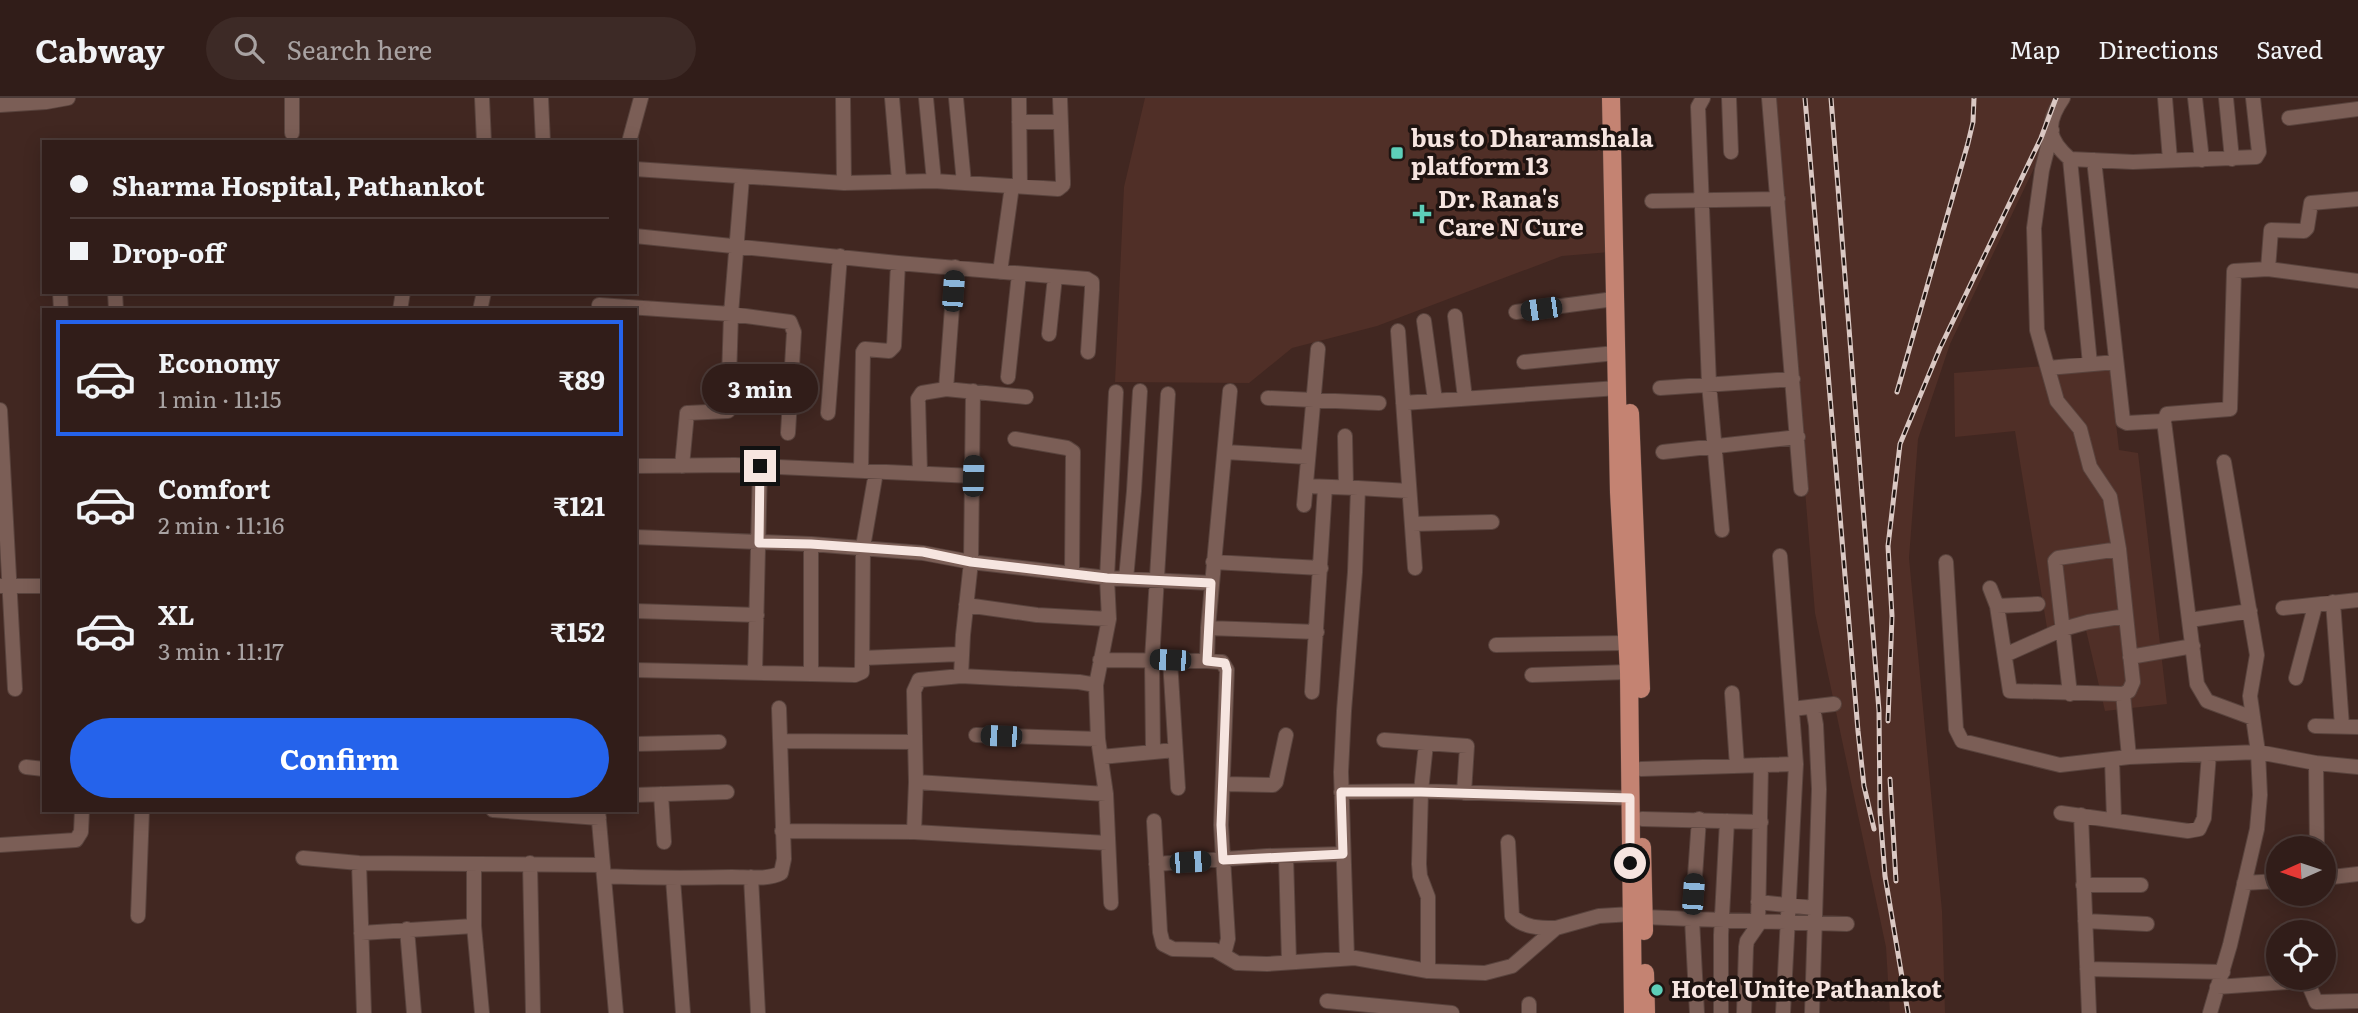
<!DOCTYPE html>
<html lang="en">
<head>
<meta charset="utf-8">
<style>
  :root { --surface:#311d19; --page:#3d2a26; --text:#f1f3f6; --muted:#a8a2a2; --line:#4c3b38; --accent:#2563eb }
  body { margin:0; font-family:Literata,serif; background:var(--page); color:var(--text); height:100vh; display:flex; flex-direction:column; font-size:26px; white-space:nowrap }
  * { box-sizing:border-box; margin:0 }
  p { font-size:23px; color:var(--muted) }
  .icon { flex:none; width:38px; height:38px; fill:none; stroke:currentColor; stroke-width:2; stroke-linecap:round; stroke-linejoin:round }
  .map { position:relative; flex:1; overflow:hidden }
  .sheet { position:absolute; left:42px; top:210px; width:595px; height:504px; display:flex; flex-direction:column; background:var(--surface); border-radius:0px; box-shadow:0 4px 18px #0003,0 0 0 2px var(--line) }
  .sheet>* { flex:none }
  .guide { position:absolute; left:42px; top:42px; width:595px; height:154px; border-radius:0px; box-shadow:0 4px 18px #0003,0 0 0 2px var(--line); display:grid; align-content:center; height:154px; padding:0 28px; background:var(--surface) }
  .needle { width:46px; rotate:267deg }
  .buttons { position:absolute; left:2266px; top:738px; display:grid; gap:14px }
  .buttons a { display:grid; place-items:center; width:70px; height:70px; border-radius:50%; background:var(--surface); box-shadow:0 4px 18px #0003,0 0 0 2px var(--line); font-size:35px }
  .end { position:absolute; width:32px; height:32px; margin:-16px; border:9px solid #f6e5e0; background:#111; box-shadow:0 0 0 4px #111 }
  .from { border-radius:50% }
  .bubble { position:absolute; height:49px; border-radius:24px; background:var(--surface); box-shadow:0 4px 18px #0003,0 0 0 2px var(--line); font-size:23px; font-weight:700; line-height:49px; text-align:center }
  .car { position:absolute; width:21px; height:42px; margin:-21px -10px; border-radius:9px; box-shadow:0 0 5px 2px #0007; background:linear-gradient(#222 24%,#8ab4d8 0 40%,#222 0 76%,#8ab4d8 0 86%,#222 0) }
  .guide b { display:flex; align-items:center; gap:24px; height:66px; font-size:26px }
  .guide b+b { border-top:2px solid var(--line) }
  .guide i { width:18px; height:18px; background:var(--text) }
  ul { padding:12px 0 0; list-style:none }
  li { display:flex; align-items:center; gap:21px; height:116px; margin:0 14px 10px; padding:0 14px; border:4px solid transparent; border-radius:0px }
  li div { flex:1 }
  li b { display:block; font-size:26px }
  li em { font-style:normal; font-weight:700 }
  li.current { border-color:var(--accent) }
  li>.icon { width:63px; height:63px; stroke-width:1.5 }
  .cta { display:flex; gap:14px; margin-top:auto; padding:14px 28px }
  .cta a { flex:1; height:80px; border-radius:42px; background:var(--accent); color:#fff; font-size:28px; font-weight:700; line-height:80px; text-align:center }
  header { display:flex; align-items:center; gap:42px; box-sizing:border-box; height:98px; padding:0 35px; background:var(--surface); border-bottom:2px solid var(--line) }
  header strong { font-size:33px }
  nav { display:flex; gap:38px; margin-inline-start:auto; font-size:24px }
  .search { width:490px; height:63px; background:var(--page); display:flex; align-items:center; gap:18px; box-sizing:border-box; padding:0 24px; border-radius:38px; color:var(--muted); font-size:26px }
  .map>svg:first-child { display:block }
  .built { fill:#502f27 }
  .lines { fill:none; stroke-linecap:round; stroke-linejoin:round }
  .minor-casing { stroke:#59433d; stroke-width:16 }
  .major-casing { stroke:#59433d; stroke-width:19 }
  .minor { stroke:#7b5e56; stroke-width:14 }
  .major { stroke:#c48372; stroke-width:18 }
  .rail-casing { stroke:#dac8c3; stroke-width:5 }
  .rail { stroke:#1f1411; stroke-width:2.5; stroke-dasharray:8; stroke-linecap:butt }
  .route { stroke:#f6e5e0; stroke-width:9 }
  .poi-dot { fill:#5dceb8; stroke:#1f1411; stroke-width:2.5 }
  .labels { text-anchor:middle; stroke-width:7; stroke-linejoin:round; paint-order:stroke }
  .poi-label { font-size:24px; font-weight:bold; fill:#f6e5e0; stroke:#1f1411; text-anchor:start }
</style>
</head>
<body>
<header>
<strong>Cabway</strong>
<div class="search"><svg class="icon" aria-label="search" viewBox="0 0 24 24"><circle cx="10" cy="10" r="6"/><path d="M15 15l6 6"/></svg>Search here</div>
<nav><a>Map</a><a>Directions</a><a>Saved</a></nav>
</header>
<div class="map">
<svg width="2358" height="915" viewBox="0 0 2358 915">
  <rect width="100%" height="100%" fill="#412721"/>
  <!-- built -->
  <path class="built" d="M1145,0h458l7,154 -48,4 -185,70 -85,22 -43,35 -134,-1 9,-195z
    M1771,0h291l-15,43 -97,203 -32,95 -9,119 33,353 3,102h-55l-4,-66 -71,-334 -34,-418z
    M2109,263l10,89 19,3 29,251 -62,7 -19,-81 -39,-2 -32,-197 -60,6 -1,-64z"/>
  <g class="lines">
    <defs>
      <path id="minor" d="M482,0l2,44
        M541,0l2,44
        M843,0l1,85
        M892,0l7,82
        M926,0l8,83
        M956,0l8,85
        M1019,0l1,88
        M1703,0l-5,9 11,277 13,146
        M1729,0l2,54
        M1769,0l32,391
        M2063,0c-18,26 -16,41 7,61
        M2165,0l5,62
        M2195,0l7,62
        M2226,0l6,61
        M0,7l46,-3 22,-4
        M2289,20l69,-9
        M1019,24h41
        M292,35v-35
        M629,44l12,-44
        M2094,62l29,261 4,2 37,-2
        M635,71l209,14 90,-2 124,8 5,-4v-4l-3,-83
        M2358,101l-47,4 -4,25 -3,3 -33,-1 -3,39 90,12
        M1652,103l126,-2
        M635,138l263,27 189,16 5,3v8l-4,62
        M1000,174l12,-86
        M60,194l1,18
        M115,194l1,18
        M599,207l132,9 59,8 4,10 -6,101
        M400,212l3,-18
        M480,212l4,-18
        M1516,214l98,-13
        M1455,218l10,82
        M1424,223l11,79
        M1398,233l17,237
        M1049,236l6,-57
        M1524,264l92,-9
        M2090,266l-20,-205 63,3 123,-5 3,-5 -6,-54
        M2048,270l68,-6
        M1008,279l11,-103
        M1660,290l133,-9
        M946,291l80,8
        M1230,293l-22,237 109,4
        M1268,300l111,5
        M1403,305l215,-15
        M0,312l15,279
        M828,315l12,-157
        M1345,338l1,51
        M1015,341l52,9 6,4 -1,121
        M1225,354l83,5
        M1663,354l135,-15
        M635,368l100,-1 238,11
        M682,368l5,-53 41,-2 3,-97 11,-136
        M861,373l2,-119 2,-3 24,2 5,-5 4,-83
        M920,375l-2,-74 4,-6 24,-4 9,-122
        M1306,388l52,2 -3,84 -11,139 -3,61 6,186
        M1358,390l51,3
        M1304,407l14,-156
        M1412,426l80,-2
        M635,439l176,7v130l-176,-4
        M811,446l112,9 48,9 136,16 104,5
        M1780,458l16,208 -13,249
        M1213,464l108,6
        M1946,464l10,167 6,12 98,24 69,-8 129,-5 58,11 42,4
        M1126,481l8,-88 6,-100
        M0,488h44
        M1990,490l7,18 13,85 113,3 6,-3 4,-9 -14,-133 -9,-52 -20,-30 -10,-38 -23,-28 -20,-71 -3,-102 8,-58 10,-40
        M2333,504l9,124
        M966,507l71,10 72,4
        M1997,508l41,-2
        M2283,510l75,-8
        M635,513l122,4
        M2190,522l60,-9
        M1496,547l130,-2
        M2005,557l58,-26 25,-7 38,-6
        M2130,559l63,-11
        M862,560l99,-4
        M1100,562l107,1 1,-33
        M1170,562l8,128
        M1207,563l15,1 5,8 -6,155 7,114 -4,15
        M755,574l5,-206
        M811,576l44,1 7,-3 1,-125 13,-75
        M1532,577l97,-3
        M961,578l2,-41 8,-73 2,-171
        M2296,580l19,-72
        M1312,594l13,-205
        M1732,595l5,73
        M2070,596l-15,-133 3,-3 61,-9
        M2123,596l6,63
        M1792,611l42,-5
        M2253,620l-46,-17 -10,-17 -33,-263 3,-7 63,-5 4,-138 34,-2
        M2315,628l43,1
        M976,637l122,4
        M1384,642l83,6 -3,47
        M780,643l135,1
        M635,646l84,-2
        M1426,646l-5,47 -2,73 1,12 8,21v74
        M1153,653l-1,-91 16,-266
        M1101,659l74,-7
        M2112,661l2,60
        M2316,665l1,86
        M26,669l18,2
        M1641,671l155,-5
        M916,684l190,12
        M1224,686l49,1 3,-3 10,-47
        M1341,694l80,-1 209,7
        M661,696l3,48
        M635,697l92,-3
        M493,712l106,8
        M598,712l18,203
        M2061,715l127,18 11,-2 5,-11 5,-64
        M2081,717l8,198
        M1642,721l119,3
        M1154,723l6,111 3,12 10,5 42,1 22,13 30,1 88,-6 73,13 57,2 27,-7 44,-38 43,-12 33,-2 12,3 48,2 155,5
        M782,733l132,1 193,11
        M914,734l2,-50 -2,-91 5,-11 42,-4 118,6 17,3
        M1508,744l4,74c12,12 28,12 44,12
        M0,747l76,-5 5,-8 1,-22
        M1286,758l3,106
        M303,760l56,5 244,2
        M359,765l5,150
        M530,765l3,150
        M474,766v62l8,87
        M1156,766l111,-8 76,-2
        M604,778c43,2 85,2 128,1 15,0 36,3 49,-4l3,-14 -5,-151
        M751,779l7,136
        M2324,780l34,-4
        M673,781l10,134
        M2244,785l34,-2
        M2083,787h58
        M1758,804l56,6
        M1111,805l-5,-109 -8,-55 -2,-54 13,-66 -2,-41 9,-186
        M138,818l4,-106
        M2085,823l62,3
        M407,831l7,84
        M361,835l113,-7
        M2087,871l136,3
        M2217,889l85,-6 6,2 8,19 42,-1
        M1327,903l125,12
        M1529,906v9
        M1697,915l-5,-94 7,-100
        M1721,915v-78l6,-114
        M1744,915l2,-66 1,-6 11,-16 3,-160
        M1812,915l7,-224 -3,-64 -3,-17
        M2210,915l20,-68 27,-116 3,-34 -2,-43 -8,-56 7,-41 -33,-193"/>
      <path id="major" d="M1611,0l8,394 10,180 4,341
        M1630,315l11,276
        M1642,749l2,84
        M1645,875l1,40"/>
    </defs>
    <!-- minor casing -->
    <use href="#minor" class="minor-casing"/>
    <!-- major casing -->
    <use href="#major" class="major-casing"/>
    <!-- minor -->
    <use href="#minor" class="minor"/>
    <!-- major -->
    <use href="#major" class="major"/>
    <defs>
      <path id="rail" d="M1805,0l53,633 6,55 10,43
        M1831,0l48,613 1,101 5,64 23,137
        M1897,294l71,-249 5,-21 1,-24
        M1888,623l4,-105 -4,-70 12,-102 40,-96 101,-210 15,-40
        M1890,681l6,102"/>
    </defs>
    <!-- rail casing -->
    <use href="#rail" class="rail-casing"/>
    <!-- rail -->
    <use href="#rail" class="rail"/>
  </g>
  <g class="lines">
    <!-- route -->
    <path class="route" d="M760,368l-1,77 52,1 112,8 48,10 136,16 104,5 -4,78 18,2 2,7 -6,155 2,35 120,-6 -2,-62h80l209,6v65"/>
  </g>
  <!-- markers -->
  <g class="poi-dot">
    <rect x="1390" y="48" width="14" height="14" rx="3.5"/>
    <path d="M1418.5 105.5h7v7h7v7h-7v7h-7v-7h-7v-7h7z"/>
    <circle cx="1657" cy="892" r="7"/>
  </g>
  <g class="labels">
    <!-- poi labels -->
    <g class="poi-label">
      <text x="1411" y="49">bus to Dharamshala<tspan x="1411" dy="28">platform 13</tspan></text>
      <text x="1438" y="110">Dr. Rana's<tspan x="1438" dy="28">Care N Cure</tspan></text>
      <text x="1671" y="900">Hotel Unite Pathankot</text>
    </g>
  </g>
</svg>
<div class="buttons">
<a><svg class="needle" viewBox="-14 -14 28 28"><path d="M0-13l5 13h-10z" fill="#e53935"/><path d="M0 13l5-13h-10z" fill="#a8a2a2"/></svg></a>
<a><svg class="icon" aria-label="locate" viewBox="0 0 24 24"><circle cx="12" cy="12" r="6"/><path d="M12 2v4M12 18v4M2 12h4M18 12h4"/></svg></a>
</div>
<i class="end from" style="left:1630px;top:765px"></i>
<i class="end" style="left:760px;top:368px"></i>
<div class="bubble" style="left:702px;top:266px;width:116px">3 min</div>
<i class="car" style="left:953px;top:193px;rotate:4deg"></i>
<i class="car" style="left:1541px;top:211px;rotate:262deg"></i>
<i class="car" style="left:973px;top:378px;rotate:2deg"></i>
<i class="car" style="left:1170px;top:562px;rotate:272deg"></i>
<i class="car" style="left:1001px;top:638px;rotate:272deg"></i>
<i class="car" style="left:1190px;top:764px;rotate:86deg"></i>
<i class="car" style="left:1693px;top:796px;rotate:4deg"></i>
<div class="guide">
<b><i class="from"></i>Sharma Hospital, Pathankot</b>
<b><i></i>Drop-off</b>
</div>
<section class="sheet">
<ul>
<li class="current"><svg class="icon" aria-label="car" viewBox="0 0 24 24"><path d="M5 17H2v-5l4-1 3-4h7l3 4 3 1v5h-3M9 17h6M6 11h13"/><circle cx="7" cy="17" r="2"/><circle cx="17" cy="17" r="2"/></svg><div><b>Economy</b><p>1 min · 11:15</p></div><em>₹89</em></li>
<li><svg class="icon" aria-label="car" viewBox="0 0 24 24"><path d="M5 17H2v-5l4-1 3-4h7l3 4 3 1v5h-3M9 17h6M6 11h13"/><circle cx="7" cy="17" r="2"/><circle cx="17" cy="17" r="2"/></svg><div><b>Comfort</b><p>2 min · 11:16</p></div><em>₹121</em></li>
<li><svg class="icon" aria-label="car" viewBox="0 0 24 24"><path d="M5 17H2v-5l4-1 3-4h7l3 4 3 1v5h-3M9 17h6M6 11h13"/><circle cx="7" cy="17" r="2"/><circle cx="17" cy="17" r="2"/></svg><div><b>XL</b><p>3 min · 11:17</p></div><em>₹152</em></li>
</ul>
<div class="cta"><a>Confirm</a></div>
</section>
</div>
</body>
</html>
